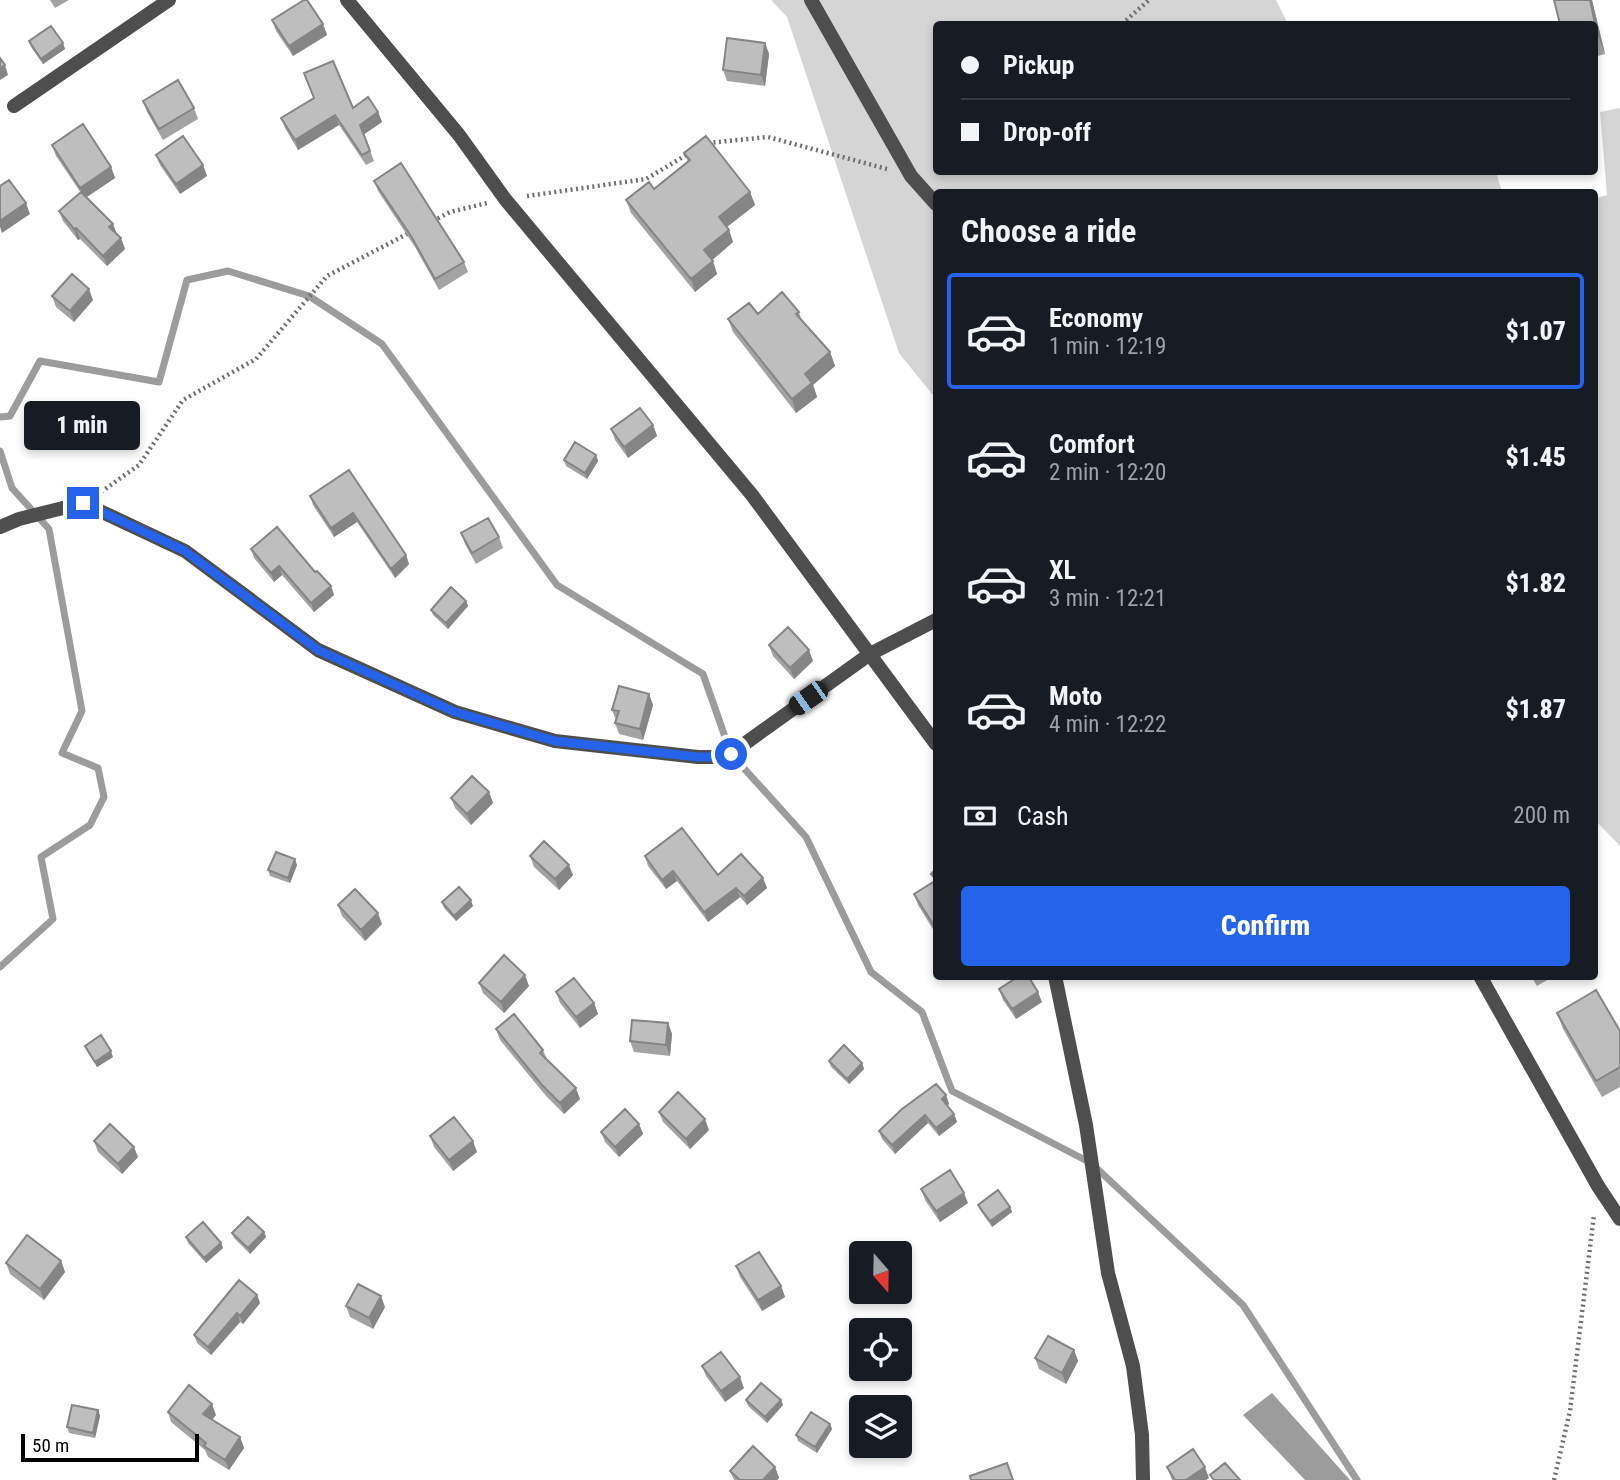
<!DOCTYPE html>
<html lang="en">
<head>
<meta charset="utf-8">
<style>
  :root { --surface:#171b24; --page:#242831; --text:#f1f3f6; --muted:#9ea1a6; --line:#363941; --accent:#2563eb }
  body { margin:0; font-family:"Roboto Condensed",sans-serif; background:var(--page); color:var(--text); height:100vh; display:flex; flex-direction:column; font-size:26px; white-space:nowrap }
  * { box-sizing:border-box; margin:0 }
  p { font-size:23px; color:var(--muted) }
  .icon { flex:none; width:38px; height:38px; fill:none; stroke:currentColor; stroke-width:2; stroke-linecap:round; stroke-linejoin:round }
  .map { position:relative; flex:1; overflow:hidden }
  .details { position:absolute; left:933px; top:189px; width:665px; height:791px; display:flex; flex-direction:column; background:var(--surface); border-radius:7px; box-shadow:0 4px 10px #0003 }
  .details>* { flex:none }
  .banner { position:absolute; left:933px; top:21px; width:665px; height:154px; border-radius:7px; box-shadow:0 4px 10px #0003; display:grid; align-content:center; height:154px; padding:0 28px; background:var(--surface) }
  .needle { width:46px; rotate:160deg }
  .tools { position:absolute; left:849px; top:1241px; display:grid; gap:14px }
  .tools a { display:grid; place-items:center; width:63px; height:63px; border-radius:7px; background:var(--surface); box-shadow:0 4px 10px #0003; font-size:35px }
  .scale { position:absolute; left:21px; bottom:18px; width:178px; box-sizing:border-box; padding-left:7px; border:4px solid #000; border-top:0; font-size:19px; line-height:24px; white-space:nowrap; color:#000; -webkit-text-stroke:5px #fff; paint-order:stroke }
  .end { position:absolute; width:32px; height:32px; margin:-16px; border:9px solid #2563eb; background:#fff; box-shadow:0 0 0 4px #fff }
  .from { border-radius:50% }
  .bubble { position:absolute; height:49px; border-radius:7px; background:var(--surface); box-shadow:0 4px 10px #0003; font-size:23px; font-weight:800; line-height:49px; text-align:center }
  .car { position:absolute; width:21px; height:42px; margin:-21px -10px; border-radius:9px; box-shadow:0 0 5px 2px #0007; background:linear-gradient(#222 24%,#8ab4d8 0 40%,#222 0 76%,#8ab4d8 0 86%,#222 0) }
  .banner b { display:flex; align-items:center; gap:24px; height:66px; font-size:26px }
  .banner b+b { border-top:2px solid var(--line) }
  .banner i { width:18px; height:18px; background:var(--text) }
  ul { padding:0; list-style:none }
  li { display:flex; align-items:center; gap:21px; height:116px; margin:0 14px 10px; padding:0 14px; border:4px solid transparent; border-radius:7px }
  li div { flex:1 }
  li b { display:block; font-size:26px }
  li em { font-style:normal; font-weight:800 }
  li.on { border-color:var(--accent) }
  li>.icon { width:63px; height:63px; stroke-width:1.5 }
  h2 { padding:0 28px; font-size:32px; line-height:84px }
  .pay { display:flex; align-items:center; gap:18px; height:77px; padding:0 28px; font-size:26px }
  .pay p { margin-inline-start:auto }
  .primary-button { display:flex; gap:14px; margin-top:auto; padding:14px 28px }
  .primary-button a { flex:1; height:80px; border-radius:7px; background:var(--accent); color:#fff; font-size:28px; font-weight:800; line-height:80px; text-align:center }
  .map>svg:first-child { display:block }
  .green { fill:#d5d5d5 }
  .water { fill:#9c9c9c }
  .lines { fill:none; stroke-linecap:round; stroke-linejoin:round }
  .stream { stroke:#9c9c9c; stroke-width:7 }
  .path { stroke:#707070; stroke-width:4.5; stroke-dasharray:2 3.5; stroke-linecap:butt }
  .minor { stroke:#4e4e4e; stroke-width:14 }
  .tertiary { stroke:#4e4e4e; stroke-width:14 }
  .wall { fill:#a3a3a3 }
  .shaded-wall { fill:#858585 }
  .building { fill:#bebebe; stroke:#858585; stroke-width:2 }
  .route { stroke:#2563eb; stroke-width:9 }
</style>
</head>
<body>
<div class="map">
<svg width="1620" height="1480" viewBox="0 0 1620 1480">
  <rect width="100%" height="100%" fill="#fff"/>
  <!-- green -->
  <path class="green" d="M771,0h505l12,24h-352v148h560l6,20h-566v207l-37,-46 -112,-336z
    M1620,108v738l-26,-27v-620l13,-4 -7,-83z"/>
  <!-- water -->
  <path class="water" d="M1272,1393l78,87h-45l-62,-65z"/>
  <g class="lines">
    <!-- stream -->
    <path class="stream" d="M0,417l10,-1 30,-55 119,21 28,-102 41,-9 81,25 73,48 175,241 146,89 28,80 75,83 65,135 51,40 30,79 139,72 152,142 114,175
      M0,451l12,37 37,41 33,182 -20,42 36,15 6,29 -14,28 -49,32 12,62 -53,48"/>
    <!-- path -->
    <path class="path" d="M1122,24l27,-24
      M708,143l60,-6 119,32
      M527,196l119,-17 42,-25
      M433,221l17,-9 37,-9
      M101,492l38,-27 44,-65 73,-41 71,-83 82,-43
      M1554,1480l16,-69 24,-196"/>
    <!-- minor -->
    <path class="minor" d="M811,0l100,176 25,28
      M14,106l155,-106
      M0,527l19,-8 64,-16 102,48 133,99 137,62 100,29 143,16h28l144,-103 66,-34
      M1480,976l118,210 22,33"/>
    <!-- tertiary -->
    <path class="tertiary" d="M347,0l112,135 46,64 247,296 184,249
      M1055,976l31,149 22,148 25,93 9,69 1,45"/>
  </g>
  <!-- wall -->
  <path class="wall" d="M50,0h19l-14,8z
    M1554,0h38l13,54 -11,3v-33z
    M272,20l51,4 4,11 -34,21 -17,-25z
    M29,41l34,2 2,6 -22,15 -12,-17z
    M765,43l4,11 -4,32 -38,-5 -4,-11z
    M143,101l51,7 4,11 -35,21 -16,-28z
    M353,108l25,4 4,10 -18,12 10,27 -8,4 -27,-40 -41,25 -13,-22 -4,-10z
    M52,145l59,22 4,11 -29,19 35,41 4,11 -18,17 -27,-27 -2,1 -15,-19 -4,-10 22,-18 -25,-37z
    M684,153l66,39 5,13 -28,22 2,3 4,12 -21,18 5,14 -22,18 -64,-79 -5,-13 28,-11 34,-27z
    M156,155l47,10 4,11 -27,18 -20,-29z
    M374,181l90,81 4,10 -29,18 -24,-43 -37,-56z
    M52,296l41,4 -19,22 -18,-15z
    M799,312l3,10 28,30 5,14 -22,19 4,12 -21,16 -63,-81 -5,-13 30,-5z
    M653,425l4,11 -29,22 -13,-18 -4,-11z
    M596,455l2,6 -11,18 -21,-13 -2,-6z
    M349,470l57,85 3,9 -14,14 -38,-56 -23,15 -21,-32 -3,-9z
    M461,533l38,4 4,11 -27,16 -11,-20z
    M251,549l64,23 16,14 3,9 -20,17 -32,-37 -8,7 -20,-24z
    M466,601l2,5 -20,23 -15,-14 -2,-5z
    M769,645l44,16 -19,18 -21,-23z
    M649,694l4,11 -10,35 -24,-6 -4,-11 1,-3 -4,-10z
    M489,792l4,11 -22,22 -16,-17 -4,-10z
    M530,856l43,19 -14,15 -25,-23z
    M645,856l73,19 45,3 4,10 -20,17 -7,-8 -32,25 -31,-41 -11,8 -18,-23z
    M297,865l-7,18 -20,-7 -2,-6z
    M936,869v65l-18,-29 -4,-11 21,-13 -4,-7z
    M442,902l31,4 -17,15 -12,-13z
    M338,905l44,19 -17,17 -23,-25z
    M1531,976h23l-17,10z
    M479,983l50,3 -25,27 -21,-20z
    M999,989l43,13 -26,17 -13,-19z
    M556,992l38,11 4,11 -18,14 -20,-25z
    M1557,1013l63,18v56l-18,10 -39,-68z
    M668,1023l4,11 -2,22 -36,-4 -4,-11z
    M496,1029l47,21 4,9 33,40 -16,15 -18,-18 -46,-56z
    M85,1046l28,11 -16,10 -10,-16z
    M829,1061l33,2 2,6 -15,15 -18,-17z
    M946,1095l3,9 -2,2 7,8 3,8 -18,14 -11,-13 -33,31 -13,-15 -3,-8z
    M659,1112l50,18 -19,19 -27,-27z
    M639,1124l4,10 -24,23 -14,-15 -4,-10z
    M430,1136l47,16 -24,19 -19,-24z
    M94,1141l44,16 -16,17 -24,-22z
    M921,1189l47,14 -28,19 -15,-22z
    M978,1205l32,2 2,5 -20,15 -12,-17z
    M264,1232l2,5 -16,17 -16,-16 -2,-5z
    M186,1237l35,6 2,5 -17,15 -18,-20z
    M61,1261l4,11 -21,28 -34,-26 -4,-11z
    M736,1266l45,20 4,11 -23,14 -22,-34z
    M257,1295l3,8 -17,21 -3,-2 -29,33 -14,-12 -3,-8z
    M346,1306l39,1 -12,22 -23,-12z
    M1074,1350l4,11 -12,23 -27,-15 -4,-11z
    M702,1366l42,22 -19,14 -19,-26z
    M746,1400h35l2,5 -16,18 -19,-17z
    M98,1410l2,6 -5,22 -26,-5 -2,-6z
    M168,1412l48,3 -4,5 28,17 4,11 -15,22 -21,-13 -3,-7 -34,-28z
    M830,1424l2,5 -15,24 -19,-12 -2,-6z
    M775,1467l4,11 -2,2h-43l-4,-9z
    M1167,1467l42,11 -3,2h-34z"/>
  <!-- shaded-wall -->
  <path class="shaded-wall" d="M1590,0h2l13,54 -8,-21z
    M323,24l4,11 -34,21 -4,-10z
    M63,43l2,6 -22,15 -2,-5z
    M765,43l4,11 -4,32 -4,-11z
    M5,65l3,10 -8,5v-12z
    M378,112l4,10 -19,13 -3,-10z
    M335,115l4,10 -41,25 -3,-10z
    M203,165l4,11 -27,18 -4,-10z
    M111,167l4,11 -31,21 -4,-11z
    M750,192l5,13 -32,25 -4,-13z
    M26,203l4,11 -28,19 -2,-6v-6z
    M113,224l4,10 -8,-7z
    M76,228l4,11 -2,1 -4,-11z
    M729,230l4,12 -24,21 -5,-13z
    M121,238l4,11 -18,17 -4,-10z
    M713,261l4,13 -22,18 -4,-13z
    M89,289l4,11 -19,22 -4,-11z
    M830,352l5,14 -22,19 4,12 -21,16 -4,-14 13,-25z
    M653,425l4,11 -29,22 -4,-11z
    M596,455l2,6 -11,18 -2,-6z
    M353,513l4,9 -23,15 -3,-9z
    M406,555l3,9 -14,14 -4,-9z
    M279,566l3,9 -8,7 -3,-9z
    M331,586l3,9 -20,17 -3,-9z
    M466,601l2,5 -20,23 -2,-6z
    M809,650l4,11 -19,18 -4,-11z
    M649,694l4,11 -10,35 -3,-11z
    M489,792l4,11 -22,22 -4,-11z
    M295,859l2,6 -7,18 -2,-5z
    M569,865l4,10 -14,15 -4,-11z
    M673,871l4,10 -11,8 -4,-9z
    M763,878l4,10 -20,17 -3,-9z
    M736,888l4,9 -32,25 -4,-10z
    M471,900l2,6 -17,15 -2,-5z
    M378,913l4,11 -17,17 -4,-11z
    M525,975l4,11 -25,27 -3,-11z
    M1038,992l4,10 -26,17 -4,-10z
    M594,1003l4,11 -18,14 -4,-11z
    M668,1023l4,11 -2,22 -4,-11z
    M111,1051l2,6 -16,10 -2,-5z
    M862,1063l2,6 -15,15 -2,-5z
    M576,1088l4,11 -16,15 -4,-11z
    M946,1095l3,9 -4,4 -3,-9z
    M954,1114l3,8 -18,14 -3,-8z
    M925,1115l3,8 -33,31 -3,-9z
    M705,1119l4,11 -19,19 -4,-10z
    M639,1124l4,10 -24,23 -4,-10z
    M473,1141l4,11 -24,19 -4,-11z
    M134,1147l4,10 -16,17 -4,-10z
    M964,1193l4,10 -28,19 -4,-11z
    M1010,1207l2,5 -20,15 -2,-6z
    M264,1232l2,5 -16,17 -2,-6z
    M221,1243l2,5 -17,15 -2,-5z
    M61,1261l4,11 -21,28 -4,-11z
    M781,1286l4,11 -23,14 -4,-11z
    M257,1295l3,8 -17,21 -3,-8z
    M381,1296l4,11 -12,22 -4,-11z
    M237,1313l3,9 -29,33 -3,-8z
    M1074,1350l4,11 -12,23 -4,-11z
    M740,1377l4,11 -19,14 -4,-11z
    M781,1400l2,5 -16,18 -2,-6z
    M212,1404l4,11 -9,10 -4,-11z
    M98,1410l2,6 -5,22 -2,-5z
    M830,1424l2,5 -15,24 -2,-6z
    M240,1437l4,11 -15,22 -4,-10z
    M775,1467l4,11 -2,2h-14z
    M1205,1467l4,11 -3,2h-20z"/>
  <!-- building -->
  <path class="building" d="M304,0h3l16,24 -34,22 -17,-26z
    M1554,0h36l7,33 -3,1v-10h-34z
    M51,26l12,17 -22,16 -12,-18z
    M727,38l38,5 -4,32 -38,-5z
    M0,58l5,7 -5,3z
    M333,61l20,47 15,-11 10,15 -18,13 10,26 -8,4 -27,-40 -40,25 -14,-22 33,-20 -10,-25z
    M178,80l16,28 -35,21 -16,-28z
    M83,124l28,43 -31,21 -28,-43z
    M183,136l20,29 -27,19 -20,-29z
    M706,136l44,56 -31,25 10,13 -25,20 9,11 -22,18 -65,-79 23,-18 5,7 36,-29 -6,-7z
    M401,163l63,99 -29,17 -24,-43 -37,-55z
    M9,180l17,23 -26,18v-35z
    M81,192l32,32 -4,3 12,11 -18,18 -27,-28 -2,1 -15,-18z
    M72,274l17,15 -19,22 -18,-15z
    M782,292l17,20 -3,2 34,38 -25,22 7,9 -20,16 -64,-80 21,-16 9,11z
    M640,408l13,17 -29,22 -13,-18z
    M575,442l21,13 -11,18 -21,-13z
    M349,470l57,85 -15,14 -38,-56 -22,15 -21,-32z
    M488,518l11,19 -27,16 -11,-20z
    M277,527l38,45 2,-1 14,15 -20,17 -32,-37 -8,7 -20,-24z
    M451,587l15,14 -20,22 -15,-13z
    M788,627l21,23 -19,18 -21,-23z
    M619,686l30,8 -9,35 -25,-6 4,-12 -7,-1z
    M472,776l17,16 -22,22 -16,-16z
    M682,828l36,47 23,-21 22,24 -19,18 -8,-8 -32,24 -31,-41 -11,9 -17,-24z
    M544,841l25,24 -14,14 -25,-23z
    M276,852l19,7 -7,19 -20,-8z
    M936,869v10l-5,-5z
    M935,881l1,2v46l-22,-35z
    M459,887l12,13 -17,16 -12,-14z
    M355,889l23,24 -17,17 -23,-25z
    M504,955l21,20 -24,27 -22,-19z
    M1019,976h9l10,16 -26,17 -13,-20z
    M574,978l20,25 -18,14 -20,-25z
    M1596,990l24,41v36l-24,14 -39,-68z
    M514,1014l29,36 -3,3 36,35 -16,15 -18,-18 -46,-56z
    M632,1020l36,3 -2,22 -36,-4z
    M101,1035l10,16 -16,11 -10,-16z
    M844,1045l18,18 -15,16 -18,-18z
    M936,1084l10,11 -4,4 12,15 -18,14 -11,-13 -33,30 -13,-14 23,-22z
    M678,1092l27,27 -19,20 -27,-27z
    M625,1109l14,15 -24,23 -14,-15z
    M454,1117l19,24 -24,19 -19,-24z
    M110,1124l24,23 -16,17 -24,-23z
    M950,1170l14,23 -28,18 -15,-22z
    M998,1190l12,17 -20,14 -12,-16z
    M248,1217l16,15 -16,16 -16,-15z
    M203,1222l18,21 -17,15 -18,-21z
    M27,1235l34,26 -21,28 -34,-26z
    M759,1252l22,34 -23,14 -22,-34z
    M239,1280l18,15 -17,21 -3,-3 -29,34 -14,-12z
    M358,1284l23,12 -12,22 -23,-12z
    M1048,1336l26,14 -12,23 -27,-15z
    M721,1352l19,25 -19,14 -19,-25z
    M761,1383l20,17 -16,17 -19,-17z
    M189,1385l23,19 -9,10 37,23 -15,23 -21,-14 2,-3 -38,-31z
    M72,1405l26,5 -5,23 -26,-6z
    M811,1412l19,12 -15,23 -19,-12z
    M753,1446l22,21 -12,13h-23l-10,-9z
    M1193,1449l12,18 -19,13h-11l-8,-13z
    M1007,1463l6,17h-42l-1,-4z
    M1225,1463l15,17h-26l-4,-5z"/>
  <g class="lines">
    <!-- route -->
    <path class="route" d="M83,503l102,48 133,99 137,62 100,29 143,16h28l5,-3"/>
  </g>
</svg>
<div class="tools">
<a><svg class="needle" viewBox="-14 -14 28 28"><path d="M0-13l5 13h-10z" fill="#e53935"/><path d="M0 13l5-13h-10z" fill="#9ea1a6"/></svg></a>
<a><svg class="icon" aria-label="locate" viewBox="0 0 24 24"><circle cx="12" cy="12" r="6"/><path d="M12 2v4M12 18v4M2 12h4M18 12h4"/></svg></a>
<a><svg class="icon" aria-label="layers" viewBox="0 0 24 24"><path d="M12 4l9 5-9 5-9-5zM3 14l9 5 9-5"/></svg></a>
</div>
<div class="scale">50 m</div>
<i class="end from" style="left:731px;top:754px"></i>
<i class="end" style="left:83px;top:503px"></i>
<div class="bubble" style="left:24px;top:401px;width:116px">1 min</div>
<i class="car" style="left:808px;top:698px;rotate:235deg"></i>
<div class="banner">
<b><i class="from"></i>Pickup</b>
<b><i></i>Drop-off</b>
</div>
<section class="details">
<h2>Choose a ride</h2>
<ul>
<li class="on"><svg class="icon" aria-label="car" viewBox="0 0 24 24"><path d="M5 17H2v-5l4-1 3-4h7l3 4 3 1v5h-3M9 17h6M6 11h13"/><circle cx="7" cy="17" r="2"/><circle cx="17" cy="17" r="2"/></svg><div><b>Economy</b><p>1 min · 12:19</p></div><em>$1.07</em></li>
<li><svg class="icon" aria-label="car" viewBox="0 0 24 24"><path d="M5 17H2v-5l4-1 3-4h7l3 4 3 1v5h-3M9 17h6M6 11h13"/><circle cx="7" cy="17" r="2"/><circle cx="17" cy="17" r="2"/></svg><div><b>Comfort</b><p>2 min · 12:20</p></div><em>$1.45</em></li>
<li><svg class="icon" aria-label="car" viewBox="0 0 24 24"><path d="M5 17H2v-5l4-1 3-4h7l3 4 3 1v5h-3M9 17h6M6 11h13"/><circle cx="7" cy="17" r="2"/><circle cx="17" cy="17" r="2"/></svg><div><b>XL</b><p>3 min · 12:21</p></div><em>$1.82</em></li>
<li><svg class="icon" aria-label="car" viewBox="0 0 24 24"><path d="M5 17H2v-5l4-1 3-4h7l3 4 3 1v5h-3M9 17h6M6 11h13"/><circle cx="7" cy="17" r="2"/><circle cx="17" cy="17" r="2"/></svg><div><b>Moto</b><p>4 min · 12:22</p></div><em>$1.87</em></li>
</ul>
<div class="pay"><svg class="icon" aria-label="cash" viewBox="0 0 24 24"><path d="M3 7h18v10H3z"/><circle cx="12" cy="12" r="2"/></svg>Cash<p>200 m</p></div>
<div class="primary-button"><a>Confirm</a></div>
</section>
</div>
</body>
</html>
